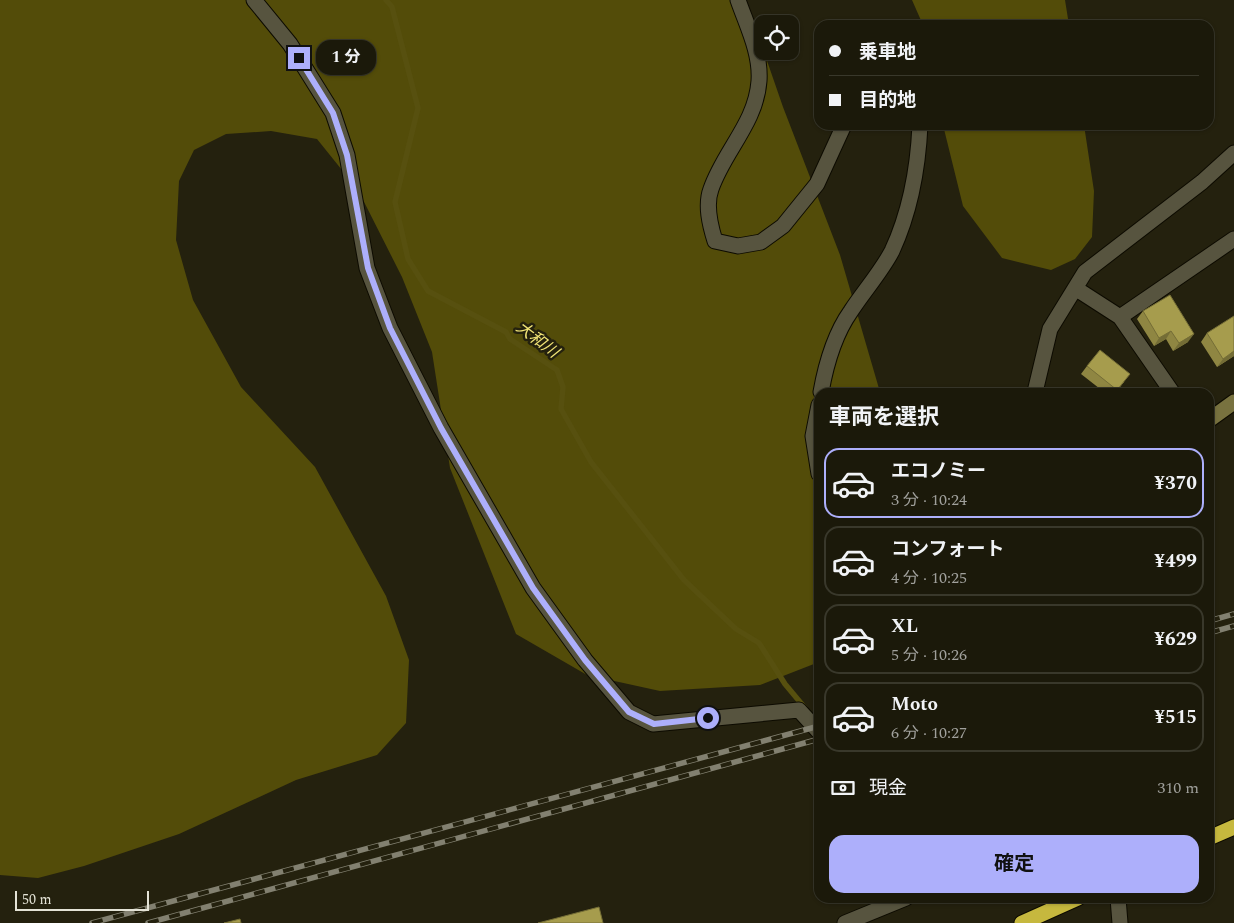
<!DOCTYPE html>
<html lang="ja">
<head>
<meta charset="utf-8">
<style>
  :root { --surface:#1b190a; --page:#282618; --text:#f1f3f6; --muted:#a0a09c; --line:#39382b; --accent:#adaffb }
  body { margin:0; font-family:Spectral,"Noto Sans JP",serif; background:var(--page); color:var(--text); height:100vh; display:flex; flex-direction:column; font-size:19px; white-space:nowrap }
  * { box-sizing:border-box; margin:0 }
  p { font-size:16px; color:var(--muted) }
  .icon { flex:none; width:28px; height:28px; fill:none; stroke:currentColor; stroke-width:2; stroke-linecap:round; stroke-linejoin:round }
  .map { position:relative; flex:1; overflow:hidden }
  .sheet { position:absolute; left:814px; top:388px; width:400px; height:515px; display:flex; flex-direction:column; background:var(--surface); border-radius:15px; box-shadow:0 1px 4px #0004,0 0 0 1px var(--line) }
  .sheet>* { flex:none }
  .banner { position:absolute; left:814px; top:20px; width:400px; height:110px; border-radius:15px; box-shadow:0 1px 4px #0004,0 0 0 1px var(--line); display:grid; align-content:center; height:110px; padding:0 15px; background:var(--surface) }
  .buttons { position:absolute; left:754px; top:15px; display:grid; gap:10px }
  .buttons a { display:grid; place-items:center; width:45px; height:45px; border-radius:10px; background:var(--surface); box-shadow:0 1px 4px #0004,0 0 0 1px var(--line); font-size:25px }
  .scale { position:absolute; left:15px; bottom:12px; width:134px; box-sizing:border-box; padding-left:5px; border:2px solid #e4e3d6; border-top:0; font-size:14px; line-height:18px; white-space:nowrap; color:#e4e3d6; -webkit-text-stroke:4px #24210e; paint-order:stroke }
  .end { position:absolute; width:22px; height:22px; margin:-11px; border:6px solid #adaffb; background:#111; box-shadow:0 0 0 2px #111 }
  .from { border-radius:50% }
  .bubble { position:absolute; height:35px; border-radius:15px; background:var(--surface); box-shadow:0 1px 4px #0004,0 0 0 1px var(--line); font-size:16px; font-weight:700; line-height:35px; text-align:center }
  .banner b { display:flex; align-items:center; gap:18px; height:48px; font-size:19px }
  .banner b+b { border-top:1px solid var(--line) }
  .banner i { width:12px; height:12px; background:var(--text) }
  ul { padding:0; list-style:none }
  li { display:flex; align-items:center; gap:15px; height:70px; margin:0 10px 8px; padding:0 5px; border:2px solid var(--line); border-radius:15px }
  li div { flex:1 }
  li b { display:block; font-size:19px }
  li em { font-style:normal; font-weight:700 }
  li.current { border-color:var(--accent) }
  li>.icon { width:45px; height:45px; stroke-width:1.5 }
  h2 { padding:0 15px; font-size:22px; line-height:60px }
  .pay { display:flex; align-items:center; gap:12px; height:55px; padding:0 15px; font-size:19px }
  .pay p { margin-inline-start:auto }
  .action { display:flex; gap:10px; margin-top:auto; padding:10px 15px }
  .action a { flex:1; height:58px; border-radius:15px; background:var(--accent); color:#111; font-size:20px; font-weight:700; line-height:58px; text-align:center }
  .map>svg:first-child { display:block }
  .forest { fill:#534c09 }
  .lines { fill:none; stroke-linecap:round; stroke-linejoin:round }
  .stream { stroke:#57500f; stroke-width:5.5 }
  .street-casing { stroke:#0d0b00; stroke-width:17 }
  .secondary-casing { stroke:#0d0b00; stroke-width:17 }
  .highway-casing { stroke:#0d0b00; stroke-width:17 }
  .street { stroke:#57543f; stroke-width:15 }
  .secondary { stroke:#78723f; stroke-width:15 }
  .highway { stroke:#c6b83e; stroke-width:15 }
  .rail-casing { stroke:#828070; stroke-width:5.5 }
  .rail { stroke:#24210e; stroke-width:4; stroke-dasharray:11; stroke-linecap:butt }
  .wall { fill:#8f8642 }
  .shaded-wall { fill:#746d36 }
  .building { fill:#a69c4d; stroke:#746d36 }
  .route { stroke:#adaffb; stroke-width:6 }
  .labels { text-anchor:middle; stroke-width:5; stroke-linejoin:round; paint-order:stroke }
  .water-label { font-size:16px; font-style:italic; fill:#f1e476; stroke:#24210e }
</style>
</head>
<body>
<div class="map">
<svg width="1234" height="923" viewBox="0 0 1234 923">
  <rect width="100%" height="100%" fill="#24210e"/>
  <!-- forest -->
  <path class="forest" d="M0,0h746l37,107 57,148 40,137h-61v270l-59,23 -100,6 -73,-16 -71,-41 -66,-166 -18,-116 -30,-75 -44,-87 -41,-51 -46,-8 -45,3 -32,16 -15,31 -3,59 17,60 48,87 74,80 71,129 23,64 -3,63 -29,32 -81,25 -117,54 -95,32 -46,12 -38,-3z
    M912,0h153l4,25h-146z
    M943,125h141l10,66 -2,46 -17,22 -24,11 -49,-12 -39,-52z"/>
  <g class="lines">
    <!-- stream -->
    <path class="stream" d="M386,0l6,7 26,101 -23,94 13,57 20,32 78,41 4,7 47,31 6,17 -2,22 30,53 93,118 52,49 23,14 26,41 20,24"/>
    <defs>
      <path id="street" d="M254,0l36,44 43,69 14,42 20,113 23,60 51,100 92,160 52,72 44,52 24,12 146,-14 20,22
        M738,0c9,26 23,53 21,81 -3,42 -35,70 -48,108 -6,16 -1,36 4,52l23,5 23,-4 22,-16 34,-42 27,-59
        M1075,288l45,29 52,75
        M1120,317l114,-78
        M821,392c5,-28 13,-57 30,-81 13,-20 30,-39 41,-60 19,-41 26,-82 28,-126
        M1035,392l15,-63 35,-57 117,-90 32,-29
        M819,405l-6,31 6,38
        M1118,898l2,25
        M845,923l61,-25"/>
      <path id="secondary" d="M1209,420l25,-18"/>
      <path id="highway" d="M1209,838l25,-11
        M1022,923l56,-25"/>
    </defs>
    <!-- street casing -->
    <use href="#street" class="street-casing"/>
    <!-- secondary casing -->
    <use href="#secondary" class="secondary-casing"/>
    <!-- highway casing -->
    <use href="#highway" class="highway-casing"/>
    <!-- street -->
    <use href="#street" class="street"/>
    <!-- secondary -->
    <use href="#secondary" class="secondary"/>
    <!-- highway -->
    <use href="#highway" class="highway"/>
    <defs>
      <path id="rail" d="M1209,621l25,-7
        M1209,633l25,-7
        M92,923l727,-197
        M148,923l671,-184"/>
    </defs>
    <!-- rail casing -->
    <use href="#rail" class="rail-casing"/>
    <!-- rail -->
    <use href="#rail" class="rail"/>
  </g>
  <!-- wall -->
  <path class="wall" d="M1143,311l45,31 -15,9 -7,-12 -12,7 -17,-27z
    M1207,333l27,23 -17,11 -16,-25z
    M1087,366l37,16 -8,10h-12l-23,-18z"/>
  <!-- shaded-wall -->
  <path class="shaded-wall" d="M1171,331l-5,8 -12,7 5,-8z
    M1194,334l-6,8 -15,9 6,-8z
    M1234,351v5l-17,11 6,-8z"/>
  <!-- building -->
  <path class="building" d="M1170,295l24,39 -15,9 -8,-12 -12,7 -16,-27z
    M1234,316v35l-11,8 -16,-26z
    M1100,350l30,24 -13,16 -30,-24z
    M599,907l4,16h-65z
    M240,919l1,4h-17z"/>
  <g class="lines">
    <!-- route -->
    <path class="route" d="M299,58l34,55 14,42 21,113 22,60 51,100 92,160 52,72 44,52 25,12 54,-6"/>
  </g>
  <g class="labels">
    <!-- water labels -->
    <g class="water-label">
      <text transform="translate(538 339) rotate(37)" y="6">大和川</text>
    </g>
  </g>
</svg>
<div class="buttons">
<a><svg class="icon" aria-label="locate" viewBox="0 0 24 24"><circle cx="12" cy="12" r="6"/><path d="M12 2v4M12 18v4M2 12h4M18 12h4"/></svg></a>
</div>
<div class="scale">50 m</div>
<i class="end from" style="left:708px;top:718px"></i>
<i class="end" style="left:299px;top:58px"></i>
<div class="bubble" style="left:316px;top:40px;width:60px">1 分</div>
<div class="banner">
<b><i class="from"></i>乗車地</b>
<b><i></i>目的地</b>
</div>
<section class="sheet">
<h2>車両を選択</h2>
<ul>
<li class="current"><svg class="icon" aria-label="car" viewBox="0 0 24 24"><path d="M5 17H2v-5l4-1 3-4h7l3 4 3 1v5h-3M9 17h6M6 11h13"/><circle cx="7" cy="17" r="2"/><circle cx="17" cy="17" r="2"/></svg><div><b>エコノミー</b><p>3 分 · 10:24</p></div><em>¥370</em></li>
<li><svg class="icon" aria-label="car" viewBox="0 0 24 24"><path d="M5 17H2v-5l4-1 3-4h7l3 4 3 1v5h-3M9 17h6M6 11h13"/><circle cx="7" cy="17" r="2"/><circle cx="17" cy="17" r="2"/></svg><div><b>コンフォート</b><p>4 分 · 10:25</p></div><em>¥499</em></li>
<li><svg class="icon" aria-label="car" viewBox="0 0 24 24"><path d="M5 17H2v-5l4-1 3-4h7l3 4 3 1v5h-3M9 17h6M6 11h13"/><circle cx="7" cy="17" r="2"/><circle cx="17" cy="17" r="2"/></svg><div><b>XL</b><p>5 分 · 10:26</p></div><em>¥629</em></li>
<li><svg class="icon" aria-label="car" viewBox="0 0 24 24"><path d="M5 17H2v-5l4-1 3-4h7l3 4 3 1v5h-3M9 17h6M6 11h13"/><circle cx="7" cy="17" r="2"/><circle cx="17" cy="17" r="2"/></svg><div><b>Moto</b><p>6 分 · 10:27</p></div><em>¥515</em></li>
</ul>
<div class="pay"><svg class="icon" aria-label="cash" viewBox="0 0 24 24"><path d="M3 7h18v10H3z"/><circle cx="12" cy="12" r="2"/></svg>現金<p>310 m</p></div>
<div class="action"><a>確定</a></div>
</section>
</div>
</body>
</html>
